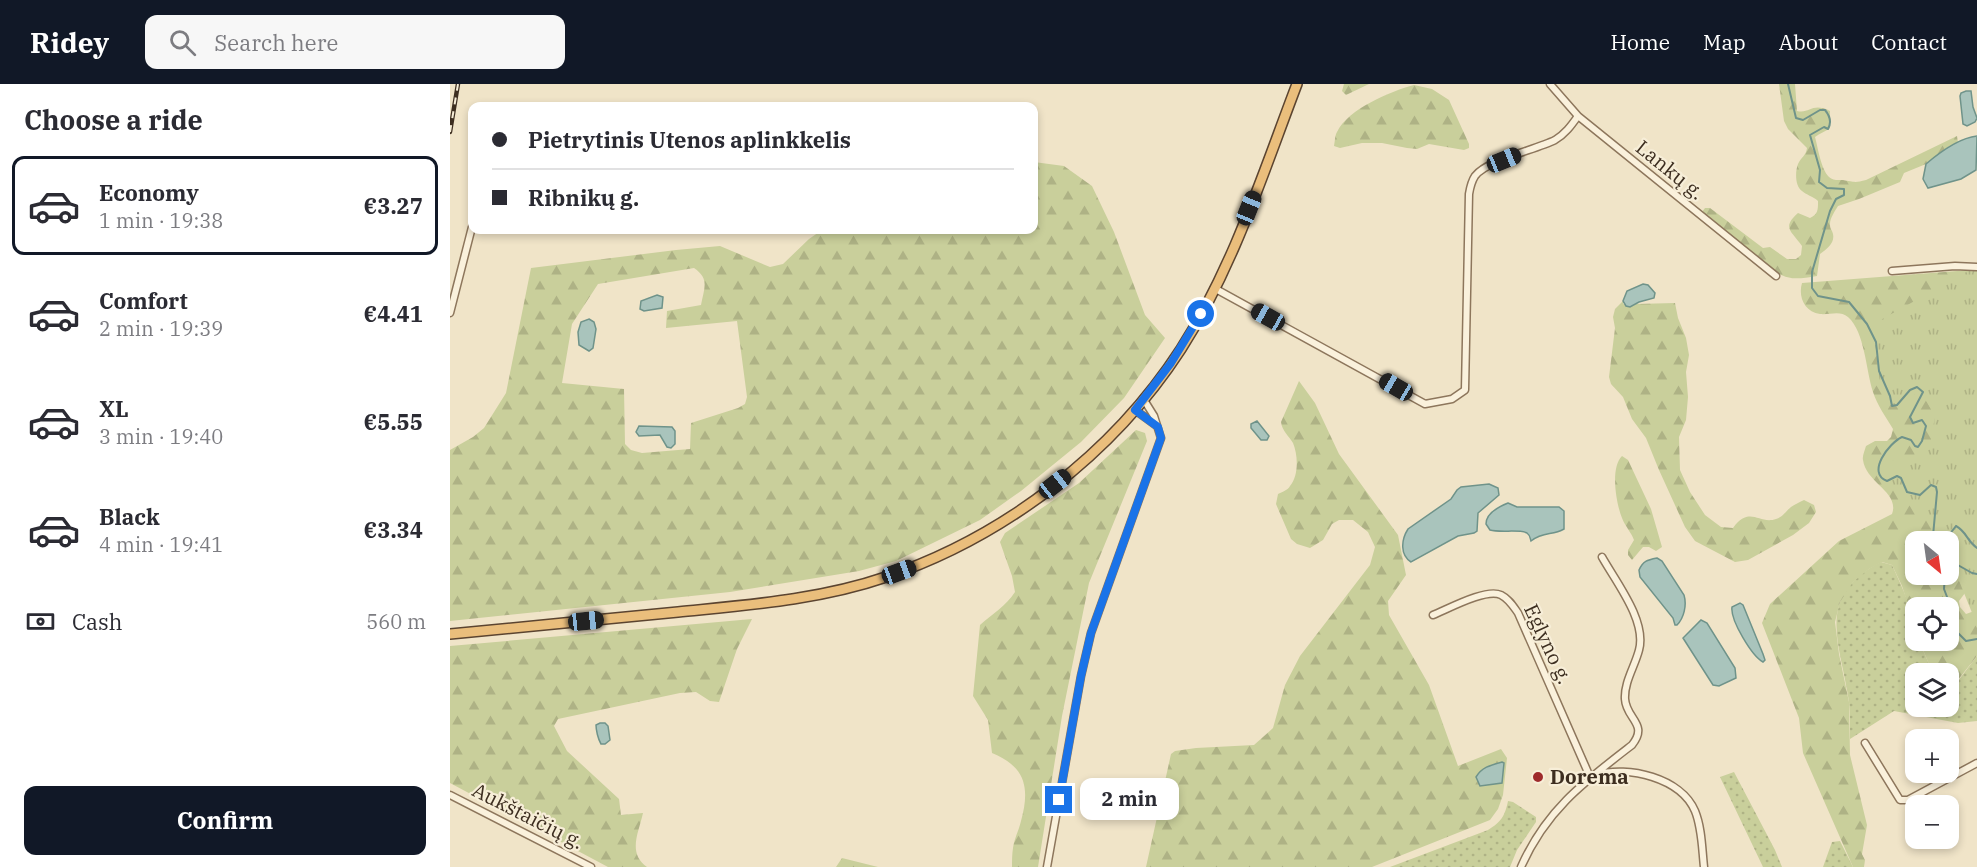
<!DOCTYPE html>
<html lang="en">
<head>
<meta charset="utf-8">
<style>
  :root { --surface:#fff; --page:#f7f7f7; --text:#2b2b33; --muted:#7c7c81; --line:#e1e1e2; --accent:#111827 }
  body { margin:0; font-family:"IBM Plex Serif",serif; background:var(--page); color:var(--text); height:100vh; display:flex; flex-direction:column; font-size:22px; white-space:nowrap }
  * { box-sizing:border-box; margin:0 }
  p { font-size:20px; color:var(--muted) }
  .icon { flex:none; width:33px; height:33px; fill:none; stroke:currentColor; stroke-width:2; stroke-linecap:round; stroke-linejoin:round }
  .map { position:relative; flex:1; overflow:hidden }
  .drawer { display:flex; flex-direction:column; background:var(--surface); width:450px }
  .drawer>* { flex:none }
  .top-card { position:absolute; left:18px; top:18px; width:570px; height:132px; border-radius:12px; box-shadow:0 3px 9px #0003; display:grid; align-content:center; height:132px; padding:0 24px; background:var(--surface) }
  .needle { width:39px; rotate:151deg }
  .tools { position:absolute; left:1455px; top:447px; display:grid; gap:12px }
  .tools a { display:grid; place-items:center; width:54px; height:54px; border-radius:12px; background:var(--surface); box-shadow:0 3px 9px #0003; font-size:30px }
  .end { position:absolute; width:27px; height:27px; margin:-14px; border:8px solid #1a73e8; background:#fff; box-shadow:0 0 0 3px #fff }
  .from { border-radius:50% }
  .bubble { position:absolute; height:42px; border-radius:12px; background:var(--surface); box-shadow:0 3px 9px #0003; font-size:20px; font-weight:700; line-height:42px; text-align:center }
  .car { position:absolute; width:18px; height:36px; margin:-18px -9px; border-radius:8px; box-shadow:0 0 4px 2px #0007; background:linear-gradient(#222 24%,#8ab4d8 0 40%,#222 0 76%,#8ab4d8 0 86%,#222 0) }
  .top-card b { display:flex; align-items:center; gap:21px; height:57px; font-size:22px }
  .top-card b+b { border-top:2px solid var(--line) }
  .top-card i { width:15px; height:15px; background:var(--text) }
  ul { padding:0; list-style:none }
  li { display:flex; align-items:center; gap:18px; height:99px; margin:0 12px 9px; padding:0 12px; border:3px solid transparent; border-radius:12px }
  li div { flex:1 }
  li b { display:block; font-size:22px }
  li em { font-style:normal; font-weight:700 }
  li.selected { border-color:var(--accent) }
  li>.icon { width:54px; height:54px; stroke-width:1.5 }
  h2 { padding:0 24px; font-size:27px; line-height:72px }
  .pay { display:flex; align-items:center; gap:15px; height:66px; padding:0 24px; font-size:22px }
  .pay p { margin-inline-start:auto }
  .action { display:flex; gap:12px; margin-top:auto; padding:12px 24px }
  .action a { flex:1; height:69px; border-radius:12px; background:var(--accent); color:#fff; font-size:24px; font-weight:700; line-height:69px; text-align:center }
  header { display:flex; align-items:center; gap:36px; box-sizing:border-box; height:84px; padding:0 30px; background:var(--accent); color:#fff }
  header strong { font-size:28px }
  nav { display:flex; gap:33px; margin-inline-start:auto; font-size:21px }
  .search { width:420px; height:54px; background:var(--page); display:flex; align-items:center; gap:15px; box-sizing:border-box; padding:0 21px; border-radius:12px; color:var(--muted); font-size:22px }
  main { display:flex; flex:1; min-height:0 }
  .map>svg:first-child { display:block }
  .grass { fill:url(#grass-dots) }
  .forest { fill:url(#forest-firs); fill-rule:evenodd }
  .park { fill:url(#park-tufts) }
  .water { fill:#a9c4bc; stroke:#6f938a; stroke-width:1.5 }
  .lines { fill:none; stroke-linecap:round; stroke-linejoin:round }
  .stream { stroke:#6f938a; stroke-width:2 }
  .minor-casing { stroke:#8d765c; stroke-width:9 }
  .trunk-casing { stroke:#5b4430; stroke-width:12 }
  .minor { stroke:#faf1dc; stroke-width:6 }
  .trunk { stroke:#eabe7c; stroke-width:9 }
  .rail-casing { stroke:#3d2e20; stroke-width:4.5 }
  .rail { stroke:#f7eed8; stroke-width:2; stroke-dasharray:7; stroke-linecap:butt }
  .route { stroke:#1a73e8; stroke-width:8 }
  .poi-dot { fill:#9e2a2b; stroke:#f7eed8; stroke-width:2 }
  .labels { text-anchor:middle; stroke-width:4.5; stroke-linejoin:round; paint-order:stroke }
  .street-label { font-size:20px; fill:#3d2e20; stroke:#f7eed8 }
  .poi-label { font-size:20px; font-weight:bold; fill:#3d2e20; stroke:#f7eed8; text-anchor:start }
</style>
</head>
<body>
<header>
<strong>Ridey</strong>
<div class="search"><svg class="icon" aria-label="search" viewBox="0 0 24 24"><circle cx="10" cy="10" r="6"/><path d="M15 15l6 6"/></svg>Search here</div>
<nav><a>Home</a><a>Map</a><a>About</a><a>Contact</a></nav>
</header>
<main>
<section class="drawer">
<h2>Choose a ride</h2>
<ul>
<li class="selected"><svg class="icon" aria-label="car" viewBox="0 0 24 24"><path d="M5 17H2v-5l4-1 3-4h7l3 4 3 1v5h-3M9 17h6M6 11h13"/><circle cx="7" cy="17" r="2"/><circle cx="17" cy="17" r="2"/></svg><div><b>Economy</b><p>1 min · 19:38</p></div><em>€3.27</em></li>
<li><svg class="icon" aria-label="car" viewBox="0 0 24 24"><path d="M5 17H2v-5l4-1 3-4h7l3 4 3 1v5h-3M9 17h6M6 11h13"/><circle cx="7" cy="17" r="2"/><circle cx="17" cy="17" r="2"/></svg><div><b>Comfort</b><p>2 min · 19:39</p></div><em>€4.41</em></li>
<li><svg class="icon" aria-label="car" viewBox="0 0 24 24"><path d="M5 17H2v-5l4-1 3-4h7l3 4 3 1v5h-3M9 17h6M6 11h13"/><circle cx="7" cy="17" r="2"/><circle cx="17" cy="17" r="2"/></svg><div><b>XL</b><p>3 min · 19:40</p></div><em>€5.55</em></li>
<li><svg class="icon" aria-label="car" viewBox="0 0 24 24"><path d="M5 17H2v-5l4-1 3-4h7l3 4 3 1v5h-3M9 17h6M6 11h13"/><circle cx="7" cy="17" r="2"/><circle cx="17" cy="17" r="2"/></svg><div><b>Black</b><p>4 min · 19:41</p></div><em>€3.34</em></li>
</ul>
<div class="pay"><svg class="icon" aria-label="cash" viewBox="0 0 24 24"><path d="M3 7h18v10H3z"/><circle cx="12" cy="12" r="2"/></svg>Cash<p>560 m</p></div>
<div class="action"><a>Confirm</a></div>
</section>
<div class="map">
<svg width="1527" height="783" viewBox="0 0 1527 783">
  <defs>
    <pattern id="grass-dots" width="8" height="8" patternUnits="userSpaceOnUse" patternTransform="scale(1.5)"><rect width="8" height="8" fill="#c9cf9b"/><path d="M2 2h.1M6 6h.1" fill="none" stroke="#aeb285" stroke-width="1.8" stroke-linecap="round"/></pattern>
    <pattern id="forest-firs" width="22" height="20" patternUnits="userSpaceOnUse" patternTransform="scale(1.5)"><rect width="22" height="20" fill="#c9cf9b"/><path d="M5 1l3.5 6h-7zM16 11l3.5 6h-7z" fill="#aeb285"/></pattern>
    <pattern id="park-tufts" width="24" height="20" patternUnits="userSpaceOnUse" patternTransform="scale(1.5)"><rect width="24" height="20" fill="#c9cf9b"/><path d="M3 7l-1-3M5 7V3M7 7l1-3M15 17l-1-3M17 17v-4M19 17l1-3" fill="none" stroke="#aeb285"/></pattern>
  </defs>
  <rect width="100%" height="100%" fill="#f0e4c8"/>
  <!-- grass -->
  <path class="grass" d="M1431,478l11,3c11,24 23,49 24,75l3,1 14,32 -17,1v32h32l1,-23 9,-2 19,-25v65l-19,2 -64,-12 -44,28c0,-12 0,-25 -1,-37 -8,-58 -36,-106 32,-140z
    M1284,688l41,78 7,17h-19l-43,-90z
    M1058,717l5,1 23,15v5l-19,28 -7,17h-120l98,-37c13,-8 17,-14 20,-29z
    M1390,757l13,26h-30l9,-25z"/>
  <!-- forest -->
  <path class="forest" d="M894,0h25l-23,11 -4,-4z
    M1329,0h16l2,27c13,3 15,-9 33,0v17c-5,4 -10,5 -15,9 3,11 6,32 14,40 4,4 10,3 14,3 11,2 12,3 23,0l91,-44 1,7 -10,4 -22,17 -22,9 -4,9 -41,17 -21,7c-3,5 -8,12 -8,18 0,6 2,5 3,10 2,9 -6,15 -13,20l-3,22c-20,3 -27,5 -45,-6l-70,-58 3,-4h5l53,40 7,-1 17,12h9l5,-4 1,-9c-10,-15 -21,-18 -4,-33l12,5c8,-4 8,-8 8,-17 -5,-5 -12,-6 -16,-10 -7,-5 -7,-19 -4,-27 3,-7 8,-8 9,-16l-19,-19 -4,-8z
    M964,1l18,4 17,11 20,44v4l-5,2 -35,-6 -12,5 -10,-1 -25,-5h-20l-22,5 -6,-2c1,-5 1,-11 3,-14 11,-23 54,-41 77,-47z
    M584,78l30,4 28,20 22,46 31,83 20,23 -41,60 -43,44 -60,49 -41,29 -84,41 -37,10 -129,21 -280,29v-171l23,-13 11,-9 22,-35 25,-125 145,-18 44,-4 50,21 13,-3 26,-25 13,-9h212zM244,184c16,11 10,20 7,37l-34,6 -1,17 71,-7 10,76 -2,7 -7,4 -47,15 -1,26 -48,4 -11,-3 -6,-6 -1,-55 -62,-6 10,-59 26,-40z
    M1520,186h7l-6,315 -12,16 1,6 6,7 11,-4v46l-20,25 -8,2 -1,-9 -15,-1 -14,-32 29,-1v-32h-32l-1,19 -13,-41 -10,-21 -10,-3 -13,7 -16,13 -13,20 -5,20 4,32 10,48 1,53 17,70 -5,29 3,6 -1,7h-11l-50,-114 -4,-35 -37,-95 8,-19 69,-63 53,-27c8,-22 -26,-31 -29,-54 -1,-4 2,-10 3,-14l9,-5h12l4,-4 2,-8c-7,-12 -16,-24 -20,-37 -7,-21 -8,-60 -25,-75 -8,-7 -18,-2 -28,-3 -16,-2 -22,-18 -18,-31zM1466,458h32v32h-32z
    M1173,217v3l10,2 3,-2 39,-1 3,15 8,20 3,17 -3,17 2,25 -2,23 -7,17 1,33 10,22 15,23 16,12 12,1c17,-23 26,-3 43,-9 7,-2 10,-8 15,-12 4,-3 9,-5 13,-7l10,5 2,7 -7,11 -16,12 -45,25 -13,2 -40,-21 -10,-14 -26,-57 -13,-32 -14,-19 -9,-22 -12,-13 -2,-7 6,-49 -2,-11 2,-8z
    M849,297l16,22 24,51 59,81 8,40 -18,26 1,14 40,70 29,81 43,-17 6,9 -4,37 -5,14 -8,11 -118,47h-226l25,-113 4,-3 21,-3 58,-3 19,-17 12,-43 15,-29 70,-91 5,-18 -7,-15 -15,-12h-14l-7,4 -9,16 -13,8 -13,-4 -6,-5 -15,-35 2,-10c4,-2 10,-4 12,-8 9,-11 8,-31 3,-43 -4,-7 -11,-12 -12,-21z
    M686,346l9,3 2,8 -58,142 -27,133 -24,151h-26c0,-6 0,-13 1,-19 1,-9 6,-18 8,-27 9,-33 5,-54 -29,-68l-4,-33 -15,-24 7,-71c12,-11 26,-19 35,-33l-3,-16 -12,-34 5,-9 74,-50z
    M1172,372l6,4 23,49 11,38 -6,4 -7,-4h-6l-11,13 -4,-5v-5l6,-10c-3,-8 -9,-14 -12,-22 -6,-15 -12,-50 0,-62z
    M302,535l-15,30 -18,53 -9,-1 -14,-9 -16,1 -122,26 -4,7 13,25 52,48 2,16 22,-2c-4,19 -16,40 4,54h-39l-158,-84v-137z
    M392,774l36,9h-42z"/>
  <!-- park -->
  <path class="park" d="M1520,186h7v355l-28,-69 -1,-14 -6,-1 -10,-25 -18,-7 -7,-24 -17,1 -10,-11 11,-14 21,-5 18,-9 5,-31 -14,-24 -31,13c-13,-15 -11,-41 -15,-60 -1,-7 -4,-13 -7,-18z"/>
  <!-- water -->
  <path class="water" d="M1516,7h5l2,16 4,11 -2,4 -8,4 -4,-2 -3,-28 1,-3z
    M1527,52l-1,34 -15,9 -33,9 -5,-9 3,-15c14,-12 33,-26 51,-28z
    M1193,200l5,1 7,8 -1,5 -15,4 -9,5 -4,-1 -3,-5 4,-10z
    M207,211l6,2 -1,11 -18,3 -4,-2 1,-8z
    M139,235l5,3 2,7 -3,19 -4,3 -10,-6 -1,-13 3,-10z
    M807,337l12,15 -2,4h-6l-10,-12v-4z
    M189,342l33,1 3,4v13l-4,4 -4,-1 -7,-12 -21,1 -3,-4z
    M1039,400l9,4 1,7 -21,18 -1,18 -3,2 -16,3 -47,26c-11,-7 -10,-22 -3,-33l43,-30 6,-9 4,-3z
    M1058,419l9,4h42l5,4v18c-12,7 -20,2 -33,12 -1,-3 -1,-6 -4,-8 -7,-4 -27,0 -37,-3l-4,-6c0,-11 12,-17 22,-21z
    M1207,474l5,3 22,34c3,10 0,23 -7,30h-2l-2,-7 -33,-41 -1,-7c4,-9 8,-10 18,-12z
    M1290,519l3,2 20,49 2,6 -2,2c-11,-6 -33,-42 -31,-55z
    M1251,536l6,3 28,45 1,10 -17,8 -6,-1 -30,-47z
    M150,639h5l3,3 2,14 -5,4h-4c-3,-5 -5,-14 -5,-19z
    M1052,678l2,1 -2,20 -22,3 -4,-9c6,-10 15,-12 26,-15z"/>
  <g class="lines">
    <!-- stream -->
    <path class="stream" d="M1338,0l8,34 7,2 17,-10h5c5,6 7,12 3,19l-4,-2 -14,8 10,35 -1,12 8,6 17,1v6l-8,4 -6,12 -18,61v16l6,8 31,6 18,22 9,18 3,29 11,25 2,10 5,-1 13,-15 7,-3 6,5 -13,25 3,6 9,-3 4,6 -4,15 -4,6 -3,-1 -4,-6 -9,-3c-13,6 -36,36 -15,44l10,-5 4,2 6,14 13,3 11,-10 5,2 1,5 -4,44 7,4 9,-5 7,-9c11,6 10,14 21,22
      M1498,483l8,-3 16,9 5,1
      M1495,490l-1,15 10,26 4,18 8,8 11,-2"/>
    <defs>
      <path id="minor" d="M1100,0l28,32 198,160
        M1442,187l63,-5 22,1
        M764,204l211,116 27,-5 13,-9 4,-196c1,-6 2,-12 6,-18 12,-16 60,-26 80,-36 10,-6 16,-14 23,-24
        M0,229l22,-86
        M685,326l22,16
        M983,531c15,-6 53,-27 68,-20 8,4 12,11 17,18l72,164
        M1415,659l35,57h8l69,-37
        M1146,691c32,-10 85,3 99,36 7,17 7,38 9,56
        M0,711l141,72
        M597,783l34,-191 10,-43 70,-195 -7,-22 -10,-16
        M1071,783c25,-57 63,-85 111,-122 17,-21 -6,-26 -7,-46 -1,-17 10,-33 14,-49 8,-29 -23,-68 -37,-93"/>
      <path id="trunk" d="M0,550c76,-7 152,-15 228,-22 69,-7 141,-12 208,-35 118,-40 227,-123 295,-228 52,-81 82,-176 116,-265"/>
    </defs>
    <!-- minor casing -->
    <use href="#minor" class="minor-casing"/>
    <!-- trunk casing -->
    <use href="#trunk" class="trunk-casing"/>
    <!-- minor -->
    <use href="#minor" class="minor"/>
    <!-- trunk -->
    <use href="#trunk" class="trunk"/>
    <defs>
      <path id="rail" d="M0,48l8,-48"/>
    </defs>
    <!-- rail casing -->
    <use href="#rail" class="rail-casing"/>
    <!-- rail -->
    <use href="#rail" class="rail"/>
  </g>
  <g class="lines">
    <!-- route -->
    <path class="route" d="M609,716l22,-124 10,-43 70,-195 -3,-11 -23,-17 36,-47 30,-49"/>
  </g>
  <!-- markers -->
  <circle class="poi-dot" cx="1088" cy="693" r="6"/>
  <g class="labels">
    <!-- street labels -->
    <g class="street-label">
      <text transform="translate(1220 86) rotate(39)" y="7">Lankų g.</text>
      <text transform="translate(1098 560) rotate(65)" y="7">Eglyno g.</text>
      <text transform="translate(78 732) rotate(27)" y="7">Aukštaičių g.</text>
    </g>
    <!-- poi labels -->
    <g class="poi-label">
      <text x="1100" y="700">Dorema</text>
    </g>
  </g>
</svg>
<div class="tools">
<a><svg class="needle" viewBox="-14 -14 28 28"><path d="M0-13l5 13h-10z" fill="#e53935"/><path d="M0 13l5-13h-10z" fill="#7c7c81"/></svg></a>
<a><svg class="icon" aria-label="locate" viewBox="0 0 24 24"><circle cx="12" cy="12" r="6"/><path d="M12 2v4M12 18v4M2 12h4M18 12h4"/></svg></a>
<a><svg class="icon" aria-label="layers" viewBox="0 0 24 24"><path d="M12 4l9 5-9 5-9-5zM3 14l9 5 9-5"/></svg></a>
<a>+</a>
<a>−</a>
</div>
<i class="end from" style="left:751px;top:230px"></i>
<i class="end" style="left:609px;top:716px"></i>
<div class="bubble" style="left:630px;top:694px;width:99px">2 min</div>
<i class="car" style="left:1054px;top:76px;rotate:68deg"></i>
<i class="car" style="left:799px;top:124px;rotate:22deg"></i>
<i class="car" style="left:818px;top:233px;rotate:299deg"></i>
<i class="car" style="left:946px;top:303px;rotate:300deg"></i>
<i class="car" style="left:605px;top:400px;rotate:52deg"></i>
<i class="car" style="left:449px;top:488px;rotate:70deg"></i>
<i class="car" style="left:136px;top:537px;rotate:84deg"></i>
<div class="top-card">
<b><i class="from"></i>Pietrytinis Utenos aplinkkelis</b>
<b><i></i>Ribnikų g.</b>
</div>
</div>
</main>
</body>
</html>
